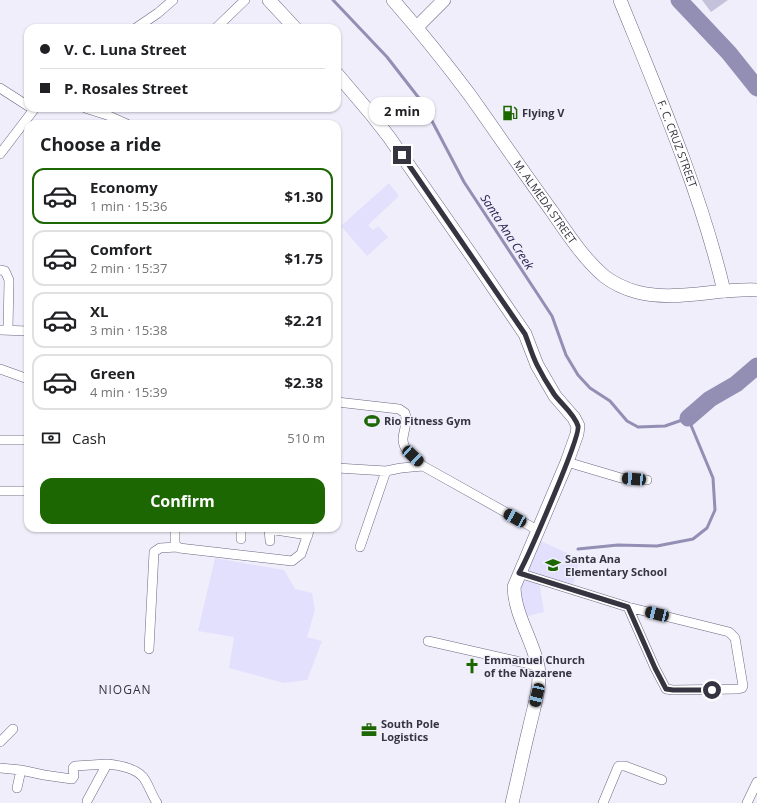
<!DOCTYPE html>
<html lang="en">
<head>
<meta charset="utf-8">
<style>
  :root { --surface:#fff; --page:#f6f6f6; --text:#202124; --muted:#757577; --line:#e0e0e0; --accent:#1c6702 }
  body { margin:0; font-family:"Open Sans",sans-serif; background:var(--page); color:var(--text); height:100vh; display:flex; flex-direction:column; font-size:15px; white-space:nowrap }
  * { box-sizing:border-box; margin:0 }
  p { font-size:13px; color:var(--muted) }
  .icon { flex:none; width:22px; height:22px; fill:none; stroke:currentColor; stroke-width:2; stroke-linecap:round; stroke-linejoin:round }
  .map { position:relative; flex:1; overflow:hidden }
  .drawer { position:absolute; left:24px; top:120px; width:317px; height:412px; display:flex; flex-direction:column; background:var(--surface); border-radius:12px; box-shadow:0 1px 3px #0004 }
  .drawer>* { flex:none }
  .top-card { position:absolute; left:24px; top:24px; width:317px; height:88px; border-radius:12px; box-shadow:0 1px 3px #0004; display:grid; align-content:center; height:88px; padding:0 16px; background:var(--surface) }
  .end { position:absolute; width:18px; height:18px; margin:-9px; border:5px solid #363440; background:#fff; box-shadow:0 0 0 2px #fff }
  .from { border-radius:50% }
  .bubble { position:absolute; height:28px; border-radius:12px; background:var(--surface); box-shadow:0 1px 3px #0004; font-size:13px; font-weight:700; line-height:28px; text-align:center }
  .car { position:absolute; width:12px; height:24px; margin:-12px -6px; border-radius:5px; box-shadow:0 0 3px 1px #0007; background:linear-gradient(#222 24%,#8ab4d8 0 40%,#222 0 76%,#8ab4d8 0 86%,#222 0) }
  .top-card b { display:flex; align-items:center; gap:14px; height:38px; font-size:15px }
  .top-card b+b { border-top:1px solid var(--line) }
  .top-card i { width:10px; height:10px; background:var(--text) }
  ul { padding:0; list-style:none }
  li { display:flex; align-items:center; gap:12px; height:56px; margin:0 8px 6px; padding:0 8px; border:2px solid var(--line); border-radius:12px }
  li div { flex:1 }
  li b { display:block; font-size:15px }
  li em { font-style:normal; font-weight:700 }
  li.current { border-color:var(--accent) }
  li>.icon { width:36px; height:36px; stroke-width:1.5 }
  h2 { padding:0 16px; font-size:18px; line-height:48px }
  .pay { display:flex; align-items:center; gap:10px; height:44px; padding:0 16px; font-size:15px }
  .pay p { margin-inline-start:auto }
  .button { display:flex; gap:8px; margin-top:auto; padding:8px 16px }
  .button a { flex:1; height:46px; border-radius:12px; background:var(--accent); color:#fff; font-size:16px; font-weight:700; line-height:46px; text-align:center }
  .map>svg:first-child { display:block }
  .built { fill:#e3e0fe }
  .green { fill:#c4c2da }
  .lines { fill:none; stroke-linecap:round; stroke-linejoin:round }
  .stream { stroke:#938eb4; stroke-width:3 }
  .river { stroke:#938eb4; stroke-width:17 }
  .street-casing { stroke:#6a6782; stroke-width:10 }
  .secondary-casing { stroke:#6a6782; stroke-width:14 }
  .street { stroke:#fff; stroke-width:9 }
  .secondary { stroke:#fff; stroke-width:13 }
  .route { stroke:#363440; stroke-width:5 }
  .labels { text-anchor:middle; stroke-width:3; stroke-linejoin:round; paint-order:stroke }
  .poi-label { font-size:11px; font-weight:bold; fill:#363440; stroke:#efeefa; text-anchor:start }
  .street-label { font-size:11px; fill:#363440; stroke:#efeefa }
  .water-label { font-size:12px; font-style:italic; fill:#2d2253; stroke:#efeefa }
  .neighbourhood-label { font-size:12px; letter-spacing:1px; fill:#363440; stroke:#efeefa }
</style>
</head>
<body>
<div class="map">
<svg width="757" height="803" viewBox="0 0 757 803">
  <rect width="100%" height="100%" fill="#efeefa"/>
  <!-- built -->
  <path class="built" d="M389,183l10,13 -31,29 5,5 5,-4 10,11 -21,19 -26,-30z
    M539,540l41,19 -7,26 -21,-5 -26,-10z
    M215,558l69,12 11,19 17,4 3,17 -8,27 15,4 -15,39 -23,3 -55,-15 5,-31 -36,-6z
    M521,575l18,6 5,31 -20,5 -7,-30z"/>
  <!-- green -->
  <path class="green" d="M702,0h26l-17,12z"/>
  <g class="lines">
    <!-- stream -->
    <path class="stream" d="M333,0l54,57 35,45 42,80 88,134 14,39 12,20 12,13 20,13 17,20 11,6 27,-1 23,-8 25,60 2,32 -8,18 -14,11 -36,7 -39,-1 -40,4"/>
    <!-- river -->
    <path class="river" d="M679,0l50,53 28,35
      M688,418l22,-19 26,-15 21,-18"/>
    <defs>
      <path id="street" d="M136,28l22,-15 15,-13
        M216,28l29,-28
        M0,88l28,18
        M85,108l22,7 20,9
        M0,154l35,-46
        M0,270l5,1 4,9 -1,50
        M0,330l28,1
        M0,369l28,10
        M337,402l62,7 6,4c3,9 -1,16 -2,25 -1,12 12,21 20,28
        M0,440h28
        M567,462l54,16 26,2
        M337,468l49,3 15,-3 22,-2 116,65
        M0,491h28
        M175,528v16l4,4 113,13 9,-7 9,-26
        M269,528l1,13
        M269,529l39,6
        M241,539v-11
        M360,547l26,-76
        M519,573l109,34 101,25 6,6 8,48 -1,2 -4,1 -65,1 -7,-1 -11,-21 -27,-61
        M428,641l110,25
        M149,649l5,-97 6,-4 17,-1
        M0,742l13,-13
        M0,768l21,2
        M17,788l4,-18 23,5 28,4 2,-3 -1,-8 2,-2 32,-2
        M87,801l20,-37c11,1 28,4 36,13 5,6 9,19 14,26
        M603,803l15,-36 1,-1h6l37,14
        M747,803l10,-21"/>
      <g id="secondary">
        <path d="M269,0l26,28"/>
        <path id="s1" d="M393,0c27,31 52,62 76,94 28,39 54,78 82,116 16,23 32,48 53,66 9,7 22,13 33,16 39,10 80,-4 120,-2"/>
        <path id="s2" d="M620,0c39,96 80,190 104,291"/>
        <path d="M417,27l27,-27"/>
        <path d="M337,74l34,40 18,23 85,122 51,75 12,31 18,31 19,22 4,8 -1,8 -10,28 -53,125c1,29 18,51 24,79 4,18 -5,44 -9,63 -6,24 -11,49 -17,74"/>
      </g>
    </defs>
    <!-- street casing -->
    <use href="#street" class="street-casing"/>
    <!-- secondary casing -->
    <use href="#secondary" class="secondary-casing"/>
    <!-- street -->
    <use href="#street" class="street"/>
    <!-- secondary -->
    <use href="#secondary" class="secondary"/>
  </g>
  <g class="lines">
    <!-- route -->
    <path class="route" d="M402,155l123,179c4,10 7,21 12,31 5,10 11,20 17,29 7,10 20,19 24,32 3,10 -50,131 -59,147l109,34 27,61 11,21 7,1h39"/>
  </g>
  <!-- icons -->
  <defs>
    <symbol id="fuel-bare" viewBox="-9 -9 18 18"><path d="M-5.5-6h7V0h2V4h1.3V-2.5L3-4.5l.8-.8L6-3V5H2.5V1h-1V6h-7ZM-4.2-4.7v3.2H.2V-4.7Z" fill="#1c6702" stroke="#efeefa" stroke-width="2.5" paint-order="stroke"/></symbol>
    <symbol id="stadium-bare" viewBox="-9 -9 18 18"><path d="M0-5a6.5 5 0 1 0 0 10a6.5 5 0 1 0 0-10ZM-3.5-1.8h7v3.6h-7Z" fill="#1c6702" stroke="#efeefa" stroke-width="2.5" paint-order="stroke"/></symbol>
    <symbol id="school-bare" viewBox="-9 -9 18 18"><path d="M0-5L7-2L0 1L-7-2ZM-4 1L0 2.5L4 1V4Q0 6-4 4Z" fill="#1c6702" stroke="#efeefa" stroke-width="2.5" paint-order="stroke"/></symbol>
    <symbol id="church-bare" viewBox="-9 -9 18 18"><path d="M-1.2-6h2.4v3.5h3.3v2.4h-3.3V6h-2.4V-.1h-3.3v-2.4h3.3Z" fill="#1c6702" stroke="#efeefa" stroke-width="2.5" paint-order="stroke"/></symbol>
    <symbol id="office-bare" viewBox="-9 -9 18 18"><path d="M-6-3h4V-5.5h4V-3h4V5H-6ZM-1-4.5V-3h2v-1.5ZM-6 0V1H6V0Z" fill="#1c6702" stroke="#efeefa" stroke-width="2.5" paint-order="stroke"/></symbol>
  </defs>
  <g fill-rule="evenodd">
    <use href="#fuel-bare" x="499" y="102" width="22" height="22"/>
    <use href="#stadium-bare" x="361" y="410" width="22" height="22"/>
    <use href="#school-bare" x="542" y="554" width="22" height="22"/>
    <use href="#church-bare" x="461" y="655" width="22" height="22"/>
    <use href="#office-bare" x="358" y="719" width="22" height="22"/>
  </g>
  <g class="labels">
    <!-- poi labels -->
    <g class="poi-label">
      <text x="522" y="117">Flying V</text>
      <text x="384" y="425">Rio Fitness Gym</text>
      <text x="565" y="563">Santa Ana<tspan x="565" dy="13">Elementary School</tspan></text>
      <text x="484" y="664">Emmanuel Church<tspan x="484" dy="13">of the Nazarene</tspan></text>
      <text x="381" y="728">South Pole<tspan x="381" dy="13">Logistics</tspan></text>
    </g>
    <!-- street labels -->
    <g class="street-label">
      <text dy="4" stroke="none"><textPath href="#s2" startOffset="155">F. C. CRUZ STREET</textPath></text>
      <text dy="4" stroke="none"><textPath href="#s1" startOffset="253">M. ALMEDA STREET</textPath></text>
    </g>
    <!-- water labels -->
    <g class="water-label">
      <text transform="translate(507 232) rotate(57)" y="4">Santa Ana Creek</text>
    </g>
    <!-- neighbourhood labels -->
    <g class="neighbourhood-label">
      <text x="125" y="694">NIOGAN</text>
    </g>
  </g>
</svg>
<i class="end from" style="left:712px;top:690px"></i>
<i class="end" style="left:402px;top:155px"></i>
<div class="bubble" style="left:369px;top:97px;width:66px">2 min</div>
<i class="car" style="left:413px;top:456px;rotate:133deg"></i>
<i class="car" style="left:634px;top:479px;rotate:274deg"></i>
<i class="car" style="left:515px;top:518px;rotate:299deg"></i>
<i class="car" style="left:657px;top:614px;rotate:284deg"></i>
<i class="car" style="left:537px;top:695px;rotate:193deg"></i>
<div class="top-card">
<b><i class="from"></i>V. C. Luna Street</b>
<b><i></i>P. Rosales Street</b>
</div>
<section class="drawer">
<h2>Choose a ride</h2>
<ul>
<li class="current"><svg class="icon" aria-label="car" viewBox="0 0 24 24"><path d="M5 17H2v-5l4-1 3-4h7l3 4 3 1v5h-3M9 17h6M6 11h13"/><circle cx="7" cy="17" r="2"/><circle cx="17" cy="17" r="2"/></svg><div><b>Economy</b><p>1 min · 15:36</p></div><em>$1.30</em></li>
<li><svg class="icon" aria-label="car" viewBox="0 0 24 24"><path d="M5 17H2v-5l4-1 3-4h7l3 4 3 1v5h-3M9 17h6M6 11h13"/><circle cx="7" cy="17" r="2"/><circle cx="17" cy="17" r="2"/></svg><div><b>Comfort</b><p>2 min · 15:37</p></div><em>$1.75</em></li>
<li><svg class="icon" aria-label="car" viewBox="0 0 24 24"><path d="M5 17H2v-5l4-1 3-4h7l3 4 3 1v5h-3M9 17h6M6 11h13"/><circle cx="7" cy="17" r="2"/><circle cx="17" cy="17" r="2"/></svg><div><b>XL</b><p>3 min · 15:38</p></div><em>$2.21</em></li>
<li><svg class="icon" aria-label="car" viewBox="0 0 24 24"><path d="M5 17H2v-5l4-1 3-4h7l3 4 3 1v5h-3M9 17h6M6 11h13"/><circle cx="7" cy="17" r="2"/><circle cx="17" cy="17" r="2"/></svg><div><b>Green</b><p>4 min · 15:39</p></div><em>$2.38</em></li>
</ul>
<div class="pay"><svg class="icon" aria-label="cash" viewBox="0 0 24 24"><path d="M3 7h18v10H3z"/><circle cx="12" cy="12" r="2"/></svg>Cash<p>510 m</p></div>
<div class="button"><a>Confirm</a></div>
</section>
</div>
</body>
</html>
